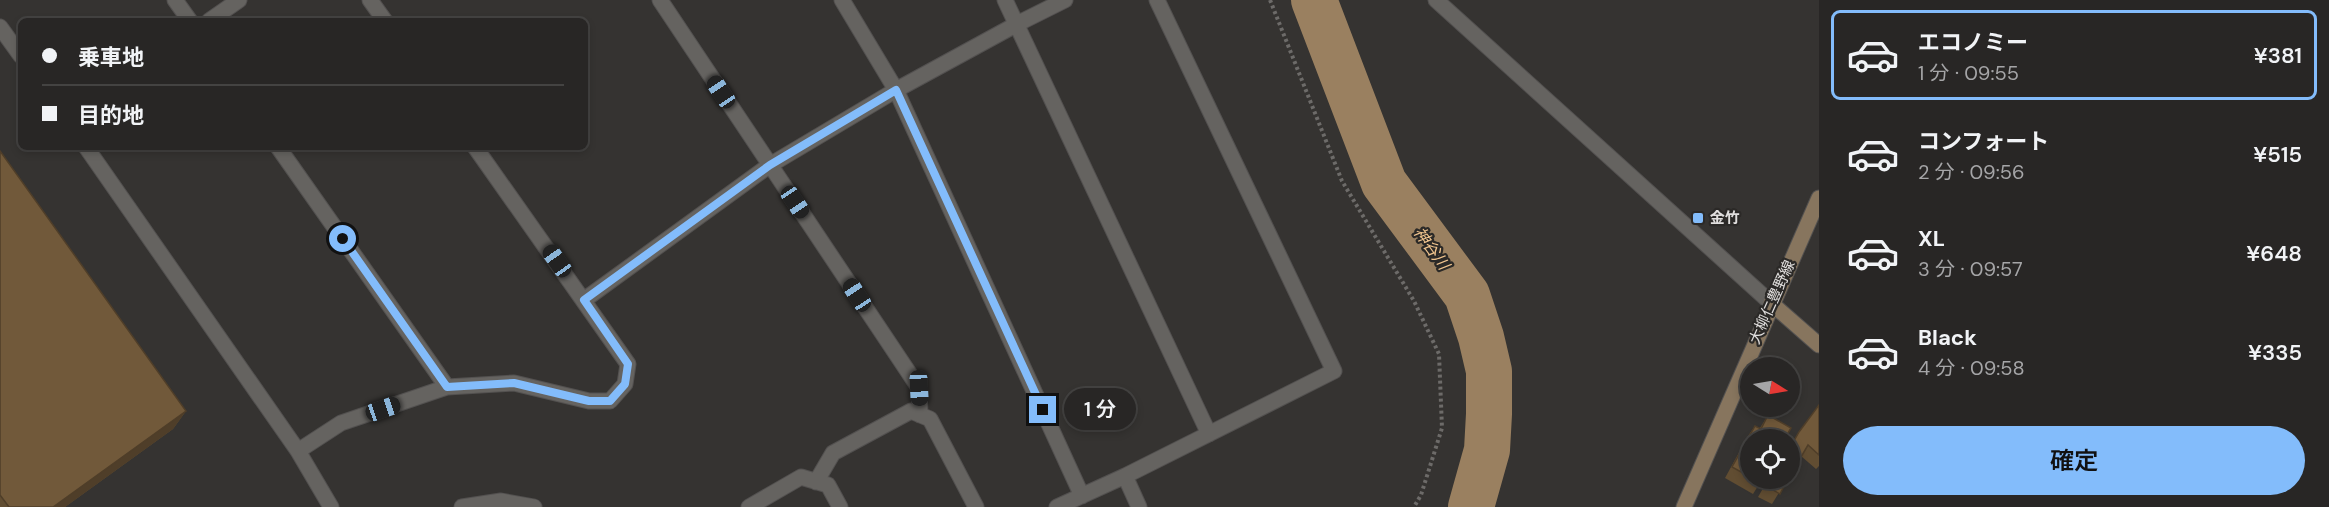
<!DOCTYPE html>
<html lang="ja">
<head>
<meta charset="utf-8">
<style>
  :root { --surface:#282625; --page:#343232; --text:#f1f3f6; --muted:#a5a5a7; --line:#444342; --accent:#83bcfb }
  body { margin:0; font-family:"DM Sans","Noto Sans JP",sans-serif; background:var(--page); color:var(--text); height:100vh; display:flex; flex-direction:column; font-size:22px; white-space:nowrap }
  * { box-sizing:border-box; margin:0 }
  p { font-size:20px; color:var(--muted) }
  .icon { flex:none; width:33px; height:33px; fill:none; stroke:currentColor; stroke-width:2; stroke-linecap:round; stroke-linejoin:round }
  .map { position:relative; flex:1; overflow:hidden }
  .details { display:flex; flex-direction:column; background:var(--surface); width:510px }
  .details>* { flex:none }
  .top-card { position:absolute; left:18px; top:18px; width:570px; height:132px; border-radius:9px; box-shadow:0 3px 9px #0003,0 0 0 2px var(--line); display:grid; align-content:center; height:132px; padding:0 24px; background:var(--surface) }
  .needle { width:39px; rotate:101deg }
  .fabs { position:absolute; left:1740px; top:357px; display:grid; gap:12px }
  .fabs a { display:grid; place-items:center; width:60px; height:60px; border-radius:50%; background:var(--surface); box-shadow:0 3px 9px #0003,0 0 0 2px var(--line); font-size:30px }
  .end { position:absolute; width:27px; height:27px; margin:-14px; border:8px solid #83bcfb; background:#111; box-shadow:0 0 0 3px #111 }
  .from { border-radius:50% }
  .bubble { position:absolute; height:42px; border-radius:21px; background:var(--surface); box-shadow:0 3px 9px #0003,0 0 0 2px var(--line); font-size:20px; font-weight:600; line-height:42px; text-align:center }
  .car { position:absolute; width:18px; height:36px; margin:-18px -9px; border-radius:8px; box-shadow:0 0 4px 2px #0007; background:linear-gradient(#222 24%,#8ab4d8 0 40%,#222 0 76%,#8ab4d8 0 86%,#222 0) }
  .top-card b { display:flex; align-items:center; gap:21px; height:57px; font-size:22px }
  .top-card b+b { border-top:2px solid var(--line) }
  .top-card i { width:15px; height:15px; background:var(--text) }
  ul { padding:10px 0 0; list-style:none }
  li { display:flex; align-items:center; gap:18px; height:90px; margin:0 12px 9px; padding:0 12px; border:3px solid transparent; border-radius:9px }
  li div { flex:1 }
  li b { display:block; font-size:22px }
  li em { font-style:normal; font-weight:600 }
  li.active { border-color:var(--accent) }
  li>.icon { width:54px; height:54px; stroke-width:1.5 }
  .primary-button { display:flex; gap:12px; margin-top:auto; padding:12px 24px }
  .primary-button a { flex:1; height:69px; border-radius:36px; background:var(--accent); color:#111; font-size:24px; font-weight:600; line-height:69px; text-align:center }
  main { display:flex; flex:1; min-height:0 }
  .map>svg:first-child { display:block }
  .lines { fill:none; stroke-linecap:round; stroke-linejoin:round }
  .river { stroke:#9a8060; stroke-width:46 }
  .street-casing { stroke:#535150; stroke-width:17 }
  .secondary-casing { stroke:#535150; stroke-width:17 }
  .path { stroke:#6d6b69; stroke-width:4; stroke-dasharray:3 3; stroke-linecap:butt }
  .street { stroke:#656360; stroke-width:15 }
  .secondary { stroke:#87755e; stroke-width:15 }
  .wall { fill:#614d32 }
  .shaded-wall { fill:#4f3e29 }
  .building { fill:#71593a; stroke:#4f3e29; stroke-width:1.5 }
  .route { stroke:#83bcfb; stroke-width:8 }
  .poi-dot { fill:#83bcfb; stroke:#2b2927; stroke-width:2 }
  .labels { text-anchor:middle; stroke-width:4.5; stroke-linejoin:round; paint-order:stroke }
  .poi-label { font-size:15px; font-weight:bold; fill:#e1dfde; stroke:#2b2927; text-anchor:start }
  .street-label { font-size:15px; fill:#e1dfde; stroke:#2b2927 }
  .water-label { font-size:16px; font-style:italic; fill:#f0c48e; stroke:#2b2927 }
</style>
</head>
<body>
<main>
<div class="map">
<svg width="1819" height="507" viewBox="0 0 1819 507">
  <rect width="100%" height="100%" fill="#353331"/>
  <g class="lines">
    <!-- river -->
    <path class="river" d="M1314,0l70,183 83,112 14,42 8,34v43l-2,36 -16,57"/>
    <defs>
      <path id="street" d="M175,0l15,21
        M370,0l15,21
        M660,0l259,388 1,27
        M842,0l54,90 186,406
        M1005,0l204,434
        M1436,0l335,303
        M209,21l30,-21
        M0,27l21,29
        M86,147l212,304 33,56
        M278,147l169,240
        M584,300l186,-135 126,-75 121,-66 48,-24
        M298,451l43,-28 106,-36 67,-4 75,18h21l15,-17 3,-20 -153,-217
        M1125,476l14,31
        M816,482l17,-29 78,-42 19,8 46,88
        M462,507l39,-6 33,6
        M749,507l52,-30 27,8 12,22
        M1057,507l68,-31 209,-105 -177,-371"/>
      <path id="secondary" d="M1771,303l48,42
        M1684,507l135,-309"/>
    </defs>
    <!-- street casing -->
    <use href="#street" class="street-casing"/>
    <!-- secondary casing -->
    <use href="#secondary" class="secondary-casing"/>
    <!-- path -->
    <path class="path" d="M1270,0l72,181 72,120 25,53 3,74 -21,67 -7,12"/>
    <!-- street -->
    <use href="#street" class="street"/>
    <!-- secondary -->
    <use href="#secondary" class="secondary"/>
  </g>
  <!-- wall -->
  <path class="wall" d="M0,151l186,260 -13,18 -108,78h-65z
    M1819,405v61l-3,3 -15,-13 -11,20v-31z
    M1768,415l23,13 -41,12v38h13l-10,16 -28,-16 23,-42 7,-10 5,2z
    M1769,478h19l-16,26 -14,-7z"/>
  <!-- shaded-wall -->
  <path class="shaded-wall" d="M186,411l-13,18 -108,78h-12z"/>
  <!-- building -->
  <path class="building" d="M0,151l186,260 -133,96h-44l-9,-12z
    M1819,405v50l-11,-10 -18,31v-28l9,-16z
    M1768,415l23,13 -7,12h-34v37l-18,-10 23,-41 6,3z
    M1752,478h11l-3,5z
    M1770,478h18l-8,16 -14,-8z"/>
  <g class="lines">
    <!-- route -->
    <path class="route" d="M343,239l104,148 67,-4 75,18h21l15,-17 3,-20 -44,-64 186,-135 126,-75 147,320"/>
  </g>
  <!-- markers -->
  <rect class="poi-dot" x="1692" y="212" width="12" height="12" rx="3"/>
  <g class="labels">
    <!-- poi labels -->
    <g class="poi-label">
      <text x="1710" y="223">金竹</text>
    </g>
    <!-- street labels -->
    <g class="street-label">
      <text transform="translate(1772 302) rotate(-66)" y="5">大柳仁豊野線</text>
    </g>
    <!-- water labels -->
    <g class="water-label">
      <text transform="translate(1432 248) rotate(54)" y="6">神谷川</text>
    </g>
  </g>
</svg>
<div class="fabs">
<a><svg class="needle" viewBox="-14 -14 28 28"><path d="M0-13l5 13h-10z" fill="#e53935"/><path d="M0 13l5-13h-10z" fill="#a5a5a7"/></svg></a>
<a><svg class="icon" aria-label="locate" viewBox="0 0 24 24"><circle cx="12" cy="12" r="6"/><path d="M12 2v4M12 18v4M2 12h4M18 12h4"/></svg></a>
</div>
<i class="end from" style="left:343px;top:239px"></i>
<i class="end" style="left:1043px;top:410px"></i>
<div class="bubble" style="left:1064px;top:388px;width:72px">1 分</div>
<i class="car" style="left:721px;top:92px;rotate:326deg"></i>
<i class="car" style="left:795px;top:202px;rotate:146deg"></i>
<i class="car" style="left:557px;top:261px;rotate:325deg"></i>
<i class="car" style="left:857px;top:295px;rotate:327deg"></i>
<i class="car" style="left:919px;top:388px;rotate:177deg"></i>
<i class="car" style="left:383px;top:409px;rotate:71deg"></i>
<div class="top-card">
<b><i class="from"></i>乗車地</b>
<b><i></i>目的地</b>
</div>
</div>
<section class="details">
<ul>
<li class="active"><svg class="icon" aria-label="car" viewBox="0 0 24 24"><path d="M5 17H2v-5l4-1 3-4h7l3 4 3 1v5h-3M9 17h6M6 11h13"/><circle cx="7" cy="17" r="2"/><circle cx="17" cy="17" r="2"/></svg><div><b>エコノミー</b><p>1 分 · 09:55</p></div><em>¥381</em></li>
<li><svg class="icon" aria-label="car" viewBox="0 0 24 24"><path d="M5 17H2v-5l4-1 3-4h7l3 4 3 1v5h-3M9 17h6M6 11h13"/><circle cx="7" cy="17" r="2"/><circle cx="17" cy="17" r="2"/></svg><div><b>コンフォート</b><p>2 分 · 09:56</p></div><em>¥515</em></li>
<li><svg class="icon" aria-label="car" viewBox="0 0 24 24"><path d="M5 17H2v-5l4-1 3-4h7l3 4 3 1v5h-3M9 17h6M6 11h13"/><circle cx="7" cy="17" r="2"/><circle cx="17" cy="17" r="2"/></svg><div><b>XL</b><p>3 分 · 09:57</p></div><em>¥648</em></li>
<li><svg class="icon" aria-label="car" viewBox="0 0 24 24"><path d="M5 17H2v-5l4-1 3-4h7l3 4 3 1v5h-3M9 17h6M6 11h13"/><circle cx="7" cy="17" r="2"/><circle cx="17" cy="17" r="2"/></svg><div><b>Black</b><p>4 分 · 09:58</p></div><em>¥335</em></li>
</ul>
<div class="primary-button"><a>確定</a></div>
</section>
</main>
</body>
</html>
